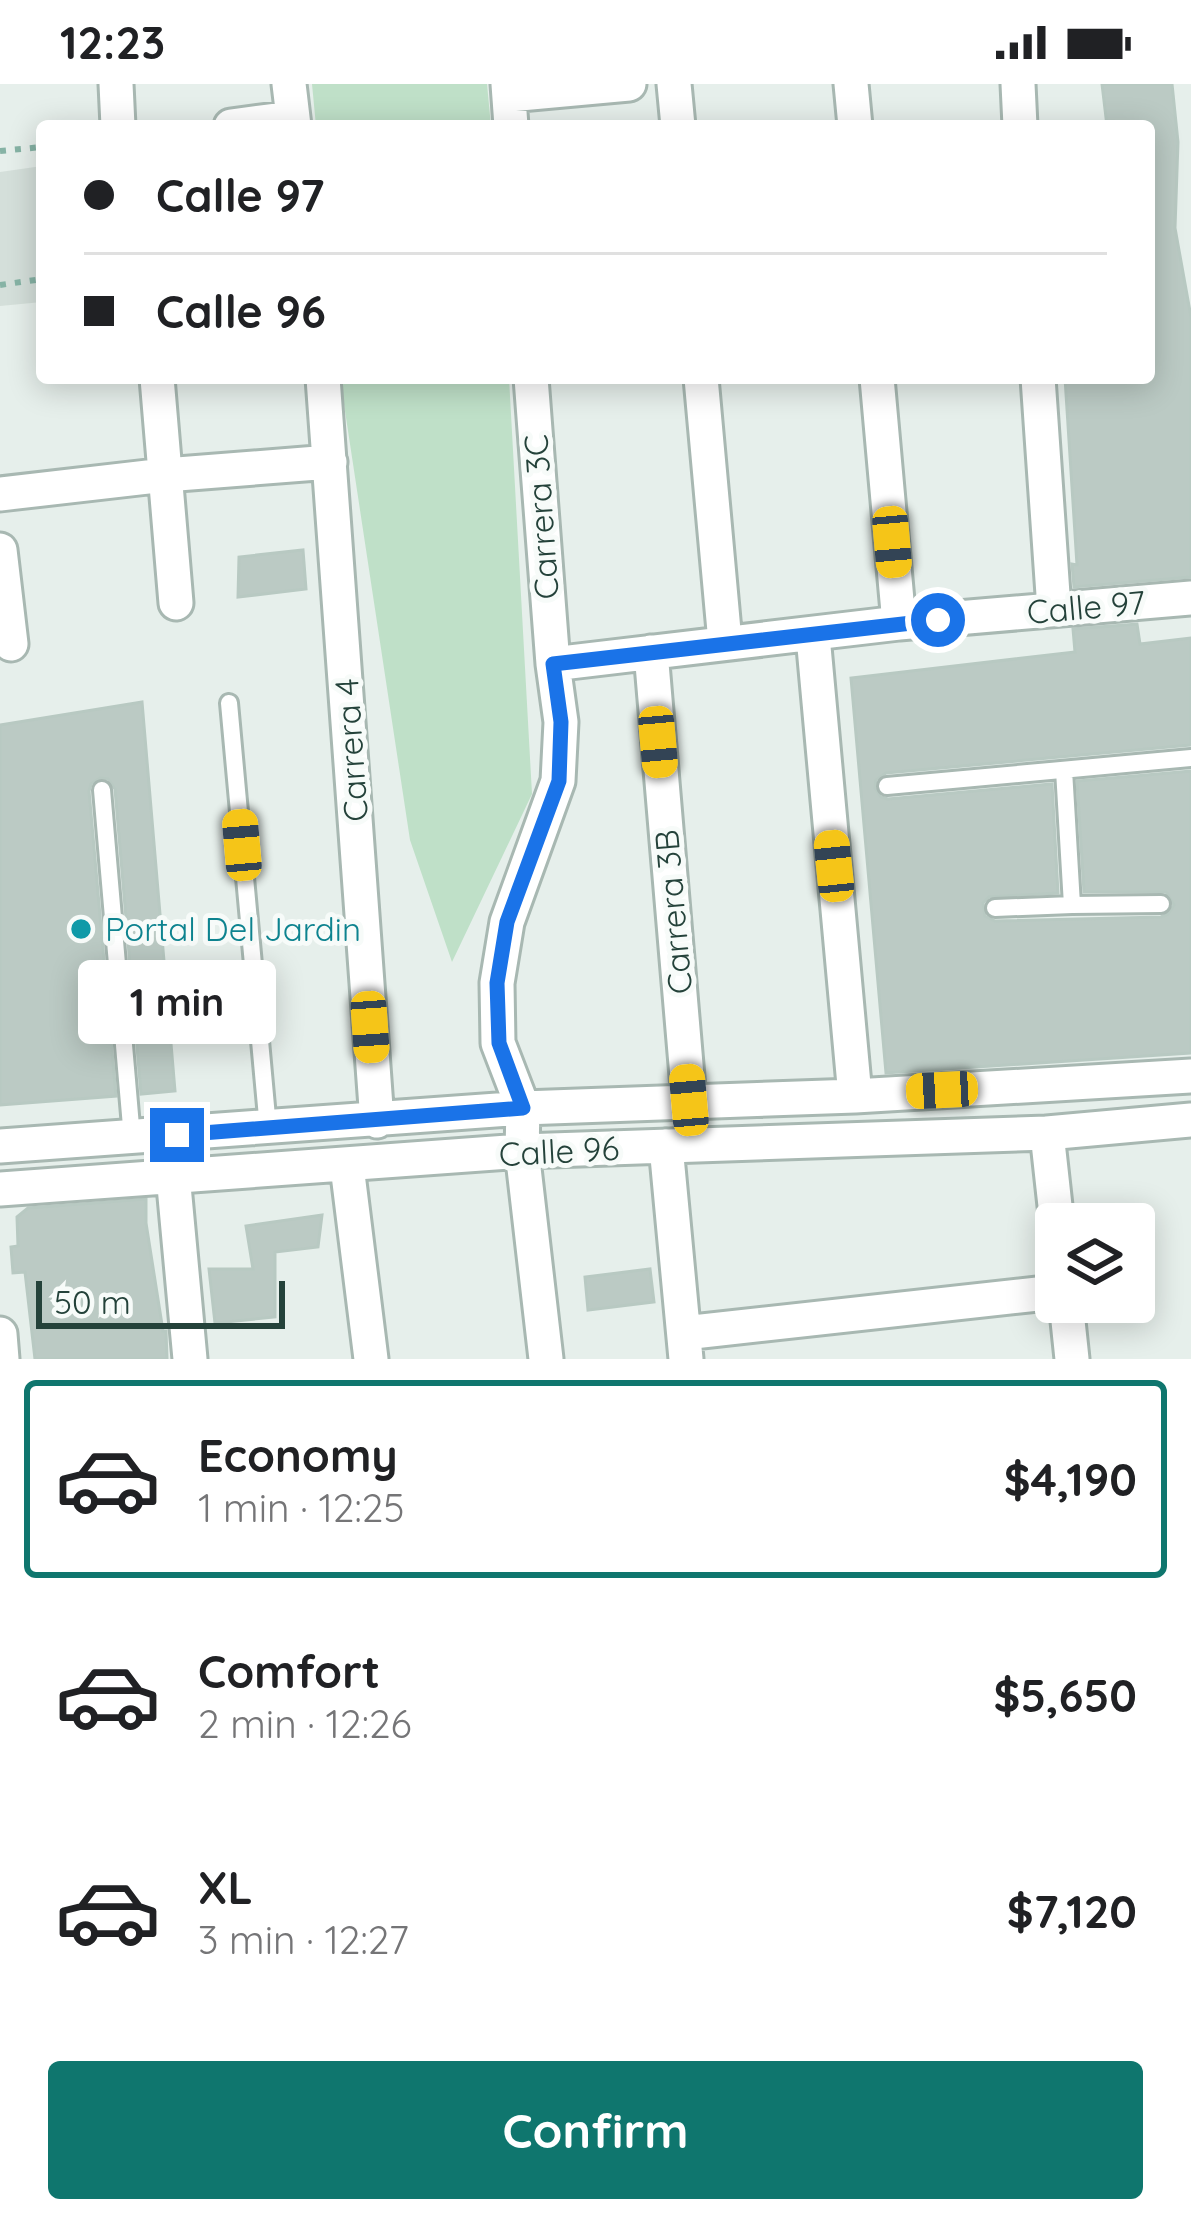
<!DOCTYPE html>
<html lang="en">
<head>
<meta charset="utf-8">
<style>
  :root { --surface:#fff; --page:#f2f2f2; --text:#202124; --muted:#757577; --line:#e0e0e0; --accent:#0f766e }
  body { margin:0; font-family:Quicksand,sans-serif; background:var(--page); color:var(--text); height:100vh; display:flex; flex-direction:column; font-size:45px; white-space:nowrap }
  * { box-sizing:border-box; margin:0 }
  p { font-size:39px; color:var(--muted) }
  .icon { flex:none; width:66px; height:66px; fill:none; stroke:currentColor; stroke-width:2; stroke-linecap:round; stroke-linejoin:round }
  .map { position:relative; height:1275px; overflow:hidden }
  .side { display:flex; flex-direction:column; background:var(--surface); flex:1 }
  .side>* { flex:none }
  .hud { position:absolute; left:36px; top:36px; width:1119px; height:264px; border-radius:12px; box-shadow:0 6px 30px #0003; display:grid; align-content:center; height:264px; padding:0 48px; background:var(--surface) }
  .buttons { position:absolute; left:1035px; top:1119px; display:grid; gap:24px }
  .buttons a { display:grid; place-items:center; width:120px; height:120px; border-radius:12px; background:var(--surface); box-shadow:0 6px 30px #0003; font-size:60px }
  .scale { position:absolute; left:36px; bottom:30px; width:249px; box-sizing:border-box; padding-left:12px; border:6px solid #24423a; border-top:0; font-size:33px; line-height:42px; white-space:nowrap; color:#24423a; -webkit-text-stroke:9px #f7fbf9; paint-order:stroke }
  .end { position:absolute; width:54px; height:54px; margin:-27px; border:15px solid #1a73e8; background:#fff; box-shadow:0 0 0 6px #fff }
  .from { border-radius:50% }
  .bubble { position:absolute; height:84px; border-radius:12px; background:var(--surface); box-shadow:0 6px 30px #0003; font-size:39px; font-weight:700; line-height:84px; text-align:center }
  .car { position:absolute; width:36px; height:72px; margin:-36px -18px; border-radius:15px; box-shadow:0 0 9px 3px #0007; background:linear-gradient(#f5c518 24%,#345 0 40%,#f5c518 0 76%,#345 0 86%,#f5c518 0) }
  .hud b { display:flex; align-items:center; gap:42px; height:114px; font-size:45px }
  .hud b+b { border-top:3px solid var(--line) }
  .hud i { width:30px; height:30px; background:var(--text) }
  ul { padding:21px 0 0; list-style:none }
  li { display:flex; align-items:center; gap:36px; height:198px; margin:0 24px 18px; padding:0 24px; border:6px solid transparent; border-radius:12px }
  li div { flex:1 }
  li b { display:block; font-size:45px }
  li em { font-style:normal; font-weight:700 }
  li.selected { border-color:var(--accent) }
  li>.icon { width:108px; height:108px; stroke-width:1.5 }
  .primary-button { display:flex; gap:24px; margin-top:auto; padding:24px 48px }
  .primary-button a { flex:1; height:138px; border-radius:12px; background:var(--accent); color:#fff; font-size:48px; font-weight:700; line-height:138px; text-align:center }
  .status { display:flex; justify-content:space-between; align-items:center; height:84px; padding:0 60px; background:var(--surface); direction:ltr }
  .status svg { height:33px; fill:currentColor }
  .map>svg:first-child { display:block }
  .built { fill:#d4dfda }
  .green { fill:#bfe0c8 }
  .building { fill:#bbcac4; stroke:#b8c9c2; stroke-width:3 }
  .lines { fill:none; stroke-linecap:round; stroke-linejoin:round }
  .service-casing { stroke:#a8b8b2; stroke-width:22 }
  .minor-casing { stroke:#a8b8b2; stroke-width:39 }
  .path { stroke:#86b3a5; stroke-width:6; stroke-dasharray:6 9; stroke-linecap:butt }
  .service { stroke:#fff; stroke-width:16 }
  .minor { stroke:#fff; stroke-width:33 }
  .route { stroke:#1a73e8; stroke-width:15 }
  .culture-dot { fill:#0f9aa8; stroke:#f7fbf9; stroke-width:4.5 }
  .labels { text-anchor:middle; stroke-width:10; stroke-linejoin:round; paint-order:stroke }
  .street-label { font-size:33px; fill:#24423a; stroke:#f7fbf9 }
  .culture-label { font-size:33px; fill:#0d838f; stroke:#f7fbf9; text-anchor:start }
</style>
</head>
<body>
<div class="status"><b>12:23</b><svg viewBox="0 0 49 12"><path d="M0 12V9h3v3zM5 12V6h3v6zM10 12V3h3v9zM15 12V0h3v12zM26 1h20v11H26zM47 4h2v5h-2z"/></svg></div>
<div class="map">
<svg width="1191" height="1275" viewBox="0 0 1191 1275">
  <rect width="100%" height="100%" fill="#e6efeb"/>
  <!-- built -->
  <path class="built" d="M42,82v136l-42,4v-134z"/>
  <!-- green -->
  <path class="green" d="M312,0h175l4,42h-175z
    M340,294h169l23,416 -80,168 -42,-122z"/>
  <!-- building -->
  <path class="building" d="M1102,0h70l6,58 -3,86 16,89v260l-117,10 -2,-23 5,1 -12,-187h84v-252h-42z
    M303,466l3,39 -68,8 1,-40z
    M1137,540l3,20 51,-6v107l-305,28 -10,7 -1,8 6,9 7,2 164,-15 6,109 -69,4 -6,6 2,13 10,5 166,-4 7,-3 6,-9 -8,-13h-82l-7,-111 114,-10v282l-305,20 -35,-395 224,-26 -2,-23z
    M142,618l33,389 -34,3 -26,-305 -7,-10 -8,-1 -9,6 -2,7 27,305 -116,9v-380z
    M146,1115v24l17,108h3l1,28h-132l-10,-87 -12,1 -2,-26 7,-1 -1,-29 11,-9z
    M322,1131l-4,32 -43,5v65l-60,6 -6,-54h44l-7,-43z
    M650,1185l4,33 -66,8 -3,-33z"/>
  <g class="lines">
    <defs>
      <path id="service" d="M229,619l39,425
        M1064,686l8,135 89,-1
        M887,702l304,-28
        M102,706l30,348
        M995,824l77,-3"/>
      <path id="minor" d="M116,0l2,42
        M289,0l5,42
        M508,0l3,42
        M674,0l4,42
        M851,0l4,42
        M1018,0l2,42
        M509,11l120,-11
        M231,42l61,-8
        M157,294l19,225
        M323,294l54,743
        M531,294l22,286 8,58 -3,59 -51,141 -10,61 1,60 25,65 -1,43 24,208
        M701,294l24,264
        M877,294l22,245
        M1038,294l16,231
        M0,410l165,-19 165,-13
        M0,466l11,94
        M813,552l42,460
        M651,568l38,448
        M553,580l346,-41 292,-25
        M1047,1049l10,91
        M0,1062l523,-38 332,-12 336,-20
        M666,1062l20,213
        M347,1082l24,193
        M173,1091l17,184
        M0,1105l522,-38 525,-18 144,-13
        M1066,1218l6,57
        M684,1249l372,-41
        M0,1250l2,25"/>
    </defs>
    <!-- service casing -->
    <use href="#service" class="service-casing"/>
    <!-- minor casing -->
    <use href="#minor" class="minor-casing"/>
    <!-- path -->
    <path class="path" d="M0,67l42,-4
      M0,201l42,-6"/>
    <!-- service -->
    <use href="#service" class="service"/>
    <!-- minor -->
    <use href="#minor" class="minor"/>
  </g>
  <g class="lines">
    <!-- route -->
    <path class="route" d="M177,1051l346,-27 -24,-65 -2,-60 10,-61 52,-141 2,-59 -8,-58 385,-44"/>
  </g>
  <!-- markers -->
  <circle class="culture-dot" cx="81" cy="845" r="12"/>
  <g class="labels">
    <!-- street labels -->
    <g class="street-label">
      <text transform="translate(541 433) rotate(-94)" y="12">Carrera 3C</text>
      <text transform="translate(1086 523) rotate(-5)" y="12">Calle 97</text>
      <text transform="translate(351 666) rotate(-94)" y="12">Carrera 4</text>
      <text transform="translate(673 828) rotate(-95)" y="12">Carrera 3B</text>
      <text transform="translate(559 1067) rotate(-3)" y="12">Calle 96</text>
    </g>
    <!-- culture labels -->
    <g class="culture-label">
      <text x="105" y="857">Portal Del Jardin</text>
    </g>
  </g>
</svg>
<div class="buttons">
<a><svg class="icon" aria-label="layers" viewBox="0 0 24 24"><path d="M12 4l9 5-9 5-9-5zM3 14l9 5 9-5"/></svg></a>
</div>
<div class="scale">50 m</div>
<i class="end from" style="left:938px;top:536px"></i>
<i class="end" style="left:177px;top:1051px"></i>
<div class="bubble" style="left:78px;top:876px;width:198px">1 min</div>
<i class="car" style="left:892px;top:458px;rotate:175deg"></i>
<i class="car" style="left:658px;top:658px;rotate:175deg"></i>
<i class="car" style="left:242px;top:761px;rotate:355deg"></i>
<i class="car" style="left:834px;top:782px;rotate:354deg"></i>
<i class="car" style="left:370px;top:943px;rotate:176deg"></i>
<i class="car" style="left:942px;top:1006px;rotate:267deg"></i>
<i class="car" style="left:689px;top:1016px;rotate:355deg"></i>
<div class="hud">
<b><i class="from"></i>Calle 97</b>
<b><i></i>Calle 96</b>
</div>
</div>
<section class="side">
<ul>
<li class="selected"><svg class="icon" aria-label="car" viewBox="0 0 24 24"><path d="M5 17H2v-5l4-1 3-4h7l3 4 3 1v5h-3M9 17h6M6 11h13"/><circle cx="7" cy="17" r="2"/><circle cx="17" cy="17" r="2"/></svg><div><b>Economy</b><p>1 min · 12:25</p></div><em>$4,190</em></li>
<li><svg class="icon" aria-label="car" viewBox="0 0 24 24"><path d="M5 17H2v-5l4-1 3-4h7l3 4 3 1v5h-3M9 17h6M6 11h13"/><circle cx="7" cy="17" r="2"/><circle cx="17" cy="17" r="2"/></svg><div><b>Comfort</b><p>2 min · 12:26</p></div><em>$5,650</em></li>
<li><svg class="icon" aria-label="car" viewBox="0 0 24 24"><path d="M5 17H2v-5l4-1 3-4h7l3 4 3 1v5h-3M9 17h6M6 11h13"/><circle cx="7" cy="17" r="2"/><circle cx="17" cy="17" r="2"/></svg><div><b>XL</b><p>3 min · 12:27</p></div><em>$7,120</em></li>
</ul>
<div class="primary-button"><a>Confirm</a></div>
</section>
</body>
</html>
